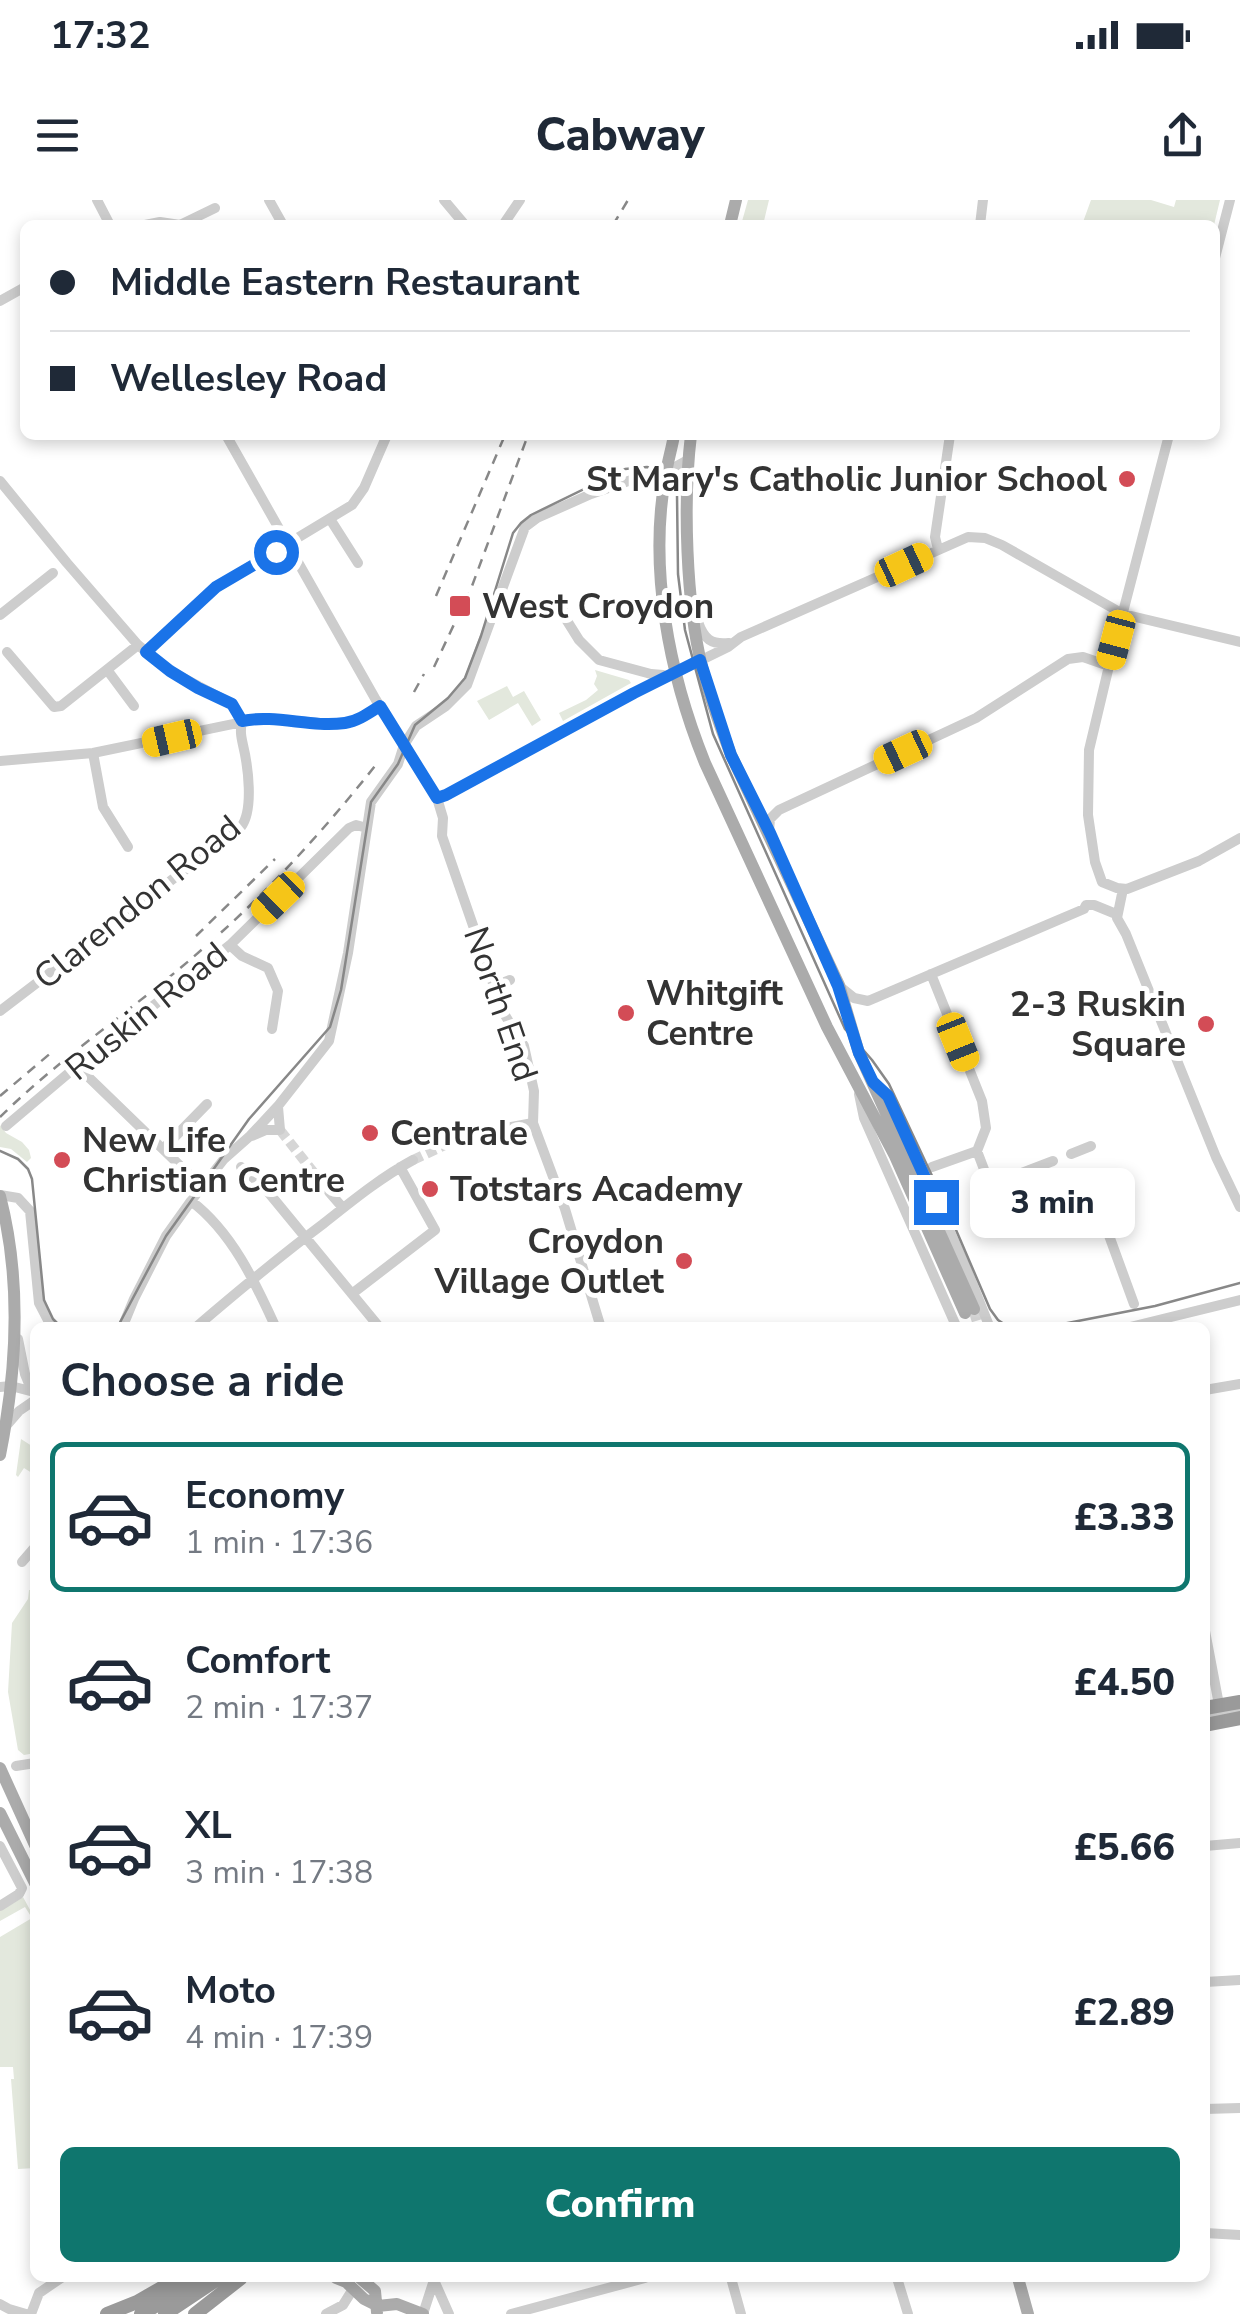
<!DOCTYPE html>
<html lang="en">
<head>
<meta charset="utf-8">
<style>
  :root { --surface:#fff; --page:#f6f6f7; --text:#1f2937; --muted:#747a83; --line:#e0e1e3; --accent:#0f766e }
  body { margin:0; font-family:"Nunito Sans",sans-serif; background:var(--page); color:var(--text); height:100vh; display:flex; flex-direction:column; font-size:38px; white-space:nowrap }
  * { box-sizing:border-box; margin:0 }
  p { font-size:32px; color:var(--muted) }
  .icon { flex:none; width:55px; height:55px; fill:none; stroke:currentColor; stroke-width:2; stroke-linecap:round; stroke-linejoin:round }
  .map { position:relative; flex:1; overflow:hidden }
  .sheet { position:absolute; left:30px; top:1122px; width:1180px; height:960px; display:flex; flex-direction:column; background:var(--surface); border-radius:15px; box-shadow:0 5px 15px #0003 }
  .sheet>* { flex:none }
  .guide { position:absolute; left:20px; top:20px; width:1200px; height:220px; border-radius:15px; box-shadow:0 5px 15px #0003; display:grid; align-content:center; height:220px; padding:0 30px; background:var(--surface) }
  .end { position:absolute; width:45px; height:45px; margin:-22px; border:12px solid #1a73e8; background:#fff; box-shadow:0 0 0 5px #fff }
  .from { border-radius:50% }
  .bubble { position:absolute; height:70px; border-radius:15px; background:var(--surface); box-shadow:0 5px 15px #0003; font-size:32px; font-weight:800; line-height:70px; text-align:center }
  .car { position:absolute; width:30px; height:60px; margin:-30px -15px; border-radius:12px; box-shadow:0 0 8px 2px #0007; background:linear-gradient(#f5c518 24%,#345 0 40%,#f5c518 0 76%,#345 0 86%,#f5c518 0) }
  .guide b { display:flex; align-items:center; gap:35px; height:95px; font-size:38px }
  .guide b+b { border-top:2px solid var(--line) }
  .guide i { width:25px; height:25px; background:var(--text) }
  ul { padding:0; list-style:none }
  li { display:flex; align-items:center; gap:30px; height:150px; margin:0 20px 15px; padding:0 10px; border:5px solid transparent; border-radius:15px }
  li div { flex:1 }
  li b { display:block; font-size:38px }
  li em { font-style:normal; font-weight:800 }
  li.current { border-color:var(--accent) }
  li>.icon { width:90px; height:90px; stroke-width:1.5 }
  h2 { padding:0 30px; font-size:45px; line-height:120px }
  .primary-button { display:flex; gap:20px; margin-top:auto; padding:20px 30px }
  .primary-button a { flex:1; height:115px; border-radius:15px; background:var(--accent); color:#fff; font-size:40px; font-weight:800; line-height:115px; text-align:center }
  .status { display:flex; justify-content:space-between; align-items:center; height:70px; padding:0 50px; background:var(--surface); direction:ltr }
  .status svg { height:28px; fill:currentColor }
  header { display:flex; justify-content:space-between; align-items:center; height:130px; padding:0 30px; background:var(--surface); font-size:45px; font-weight:800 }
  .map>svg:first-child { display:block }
  .green { fill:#e3e8dd }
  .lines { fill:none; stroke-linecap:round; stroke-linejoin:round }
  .minor-tunnel { stroke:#d6d6d6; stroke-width:10; stroke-dasharray:10 5; stroke-linecap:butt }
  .major-tunnel { stroke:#d6d6d6; stroke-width:12; stroke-dasharray:12 6; stroke-linecap:butt }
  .minor { stroke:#cdcdcd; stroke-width:10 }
  .major { stroke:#ababab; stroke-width:12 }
  .highway { stroke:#9a9a9a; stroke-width:14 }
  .tram { stroke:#888; stroke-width:2.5 }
  .rail { stroke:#888; stroke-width:2.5; stroke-dasharray:10 8; stroke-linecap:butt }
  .route { stroke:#1a73e8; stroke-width:12 }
  .poi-dot { fill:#d34c56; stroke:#fff; stroke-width:4 }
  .labels { text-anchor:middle; stroke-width:10; stroke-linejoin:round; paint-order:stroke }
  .poi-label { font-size:35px; font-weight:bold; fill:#333; stroke:#fff; text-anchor:start }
  .street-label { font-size:35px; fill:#333; stroke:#fff }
</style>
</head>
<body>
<div class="status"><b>17:32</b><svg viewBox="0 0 49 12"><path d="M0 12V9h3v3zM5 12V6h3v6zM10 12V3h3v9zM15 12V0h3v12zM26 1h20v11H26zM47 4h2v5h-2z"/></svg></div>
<header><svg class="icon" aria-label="menu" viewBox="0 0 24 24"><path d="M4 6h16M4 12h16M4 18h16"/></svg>Cabway<svg class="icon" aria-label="share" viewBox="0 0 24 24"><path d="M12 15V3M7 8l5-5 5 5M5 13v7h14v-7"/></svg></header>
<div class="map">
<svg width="1240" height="2114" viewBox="0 0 1240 2114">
  <rect width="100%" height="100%" fill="#fff"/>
  <!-- green -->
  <path class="green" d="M748,0h21l-6,25h-22z
    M1091,0h60l23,7 2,-7h44l-6,25h-119l-12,-3z
    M595,470l34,10 2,3 -68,38 -4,-8 27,-13 12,-10 -4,-6 3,-8z
    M507,486l6,11 11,-6 17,29 -9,6 -14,-23 -29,17 -12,-19z
    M0,925l6,8 16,9 7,8 2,8 -4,4 -16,-13 -11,-2z
    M21,1239l14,9 -4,9 4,4v14l-11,-7 -6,9 -2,-2z
    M29,1390h6v163l-11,2 -6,-5 -10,-58 4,-69 16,-24z
    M23,1697l12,22v249l-17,1 -7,-90h3l-1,-12h-13v-130l32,-19 -7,-11 -25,14v-11z"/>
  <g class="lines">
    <!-- minor-tunnel -->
    <path class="minor-tunnel" d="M280,930l50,63
      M413,960l51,-24"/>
    <!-- major-tunnel -->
    <path class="major-tunnel" d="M974,1109l6,19"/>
    <!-- minor -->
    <path class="minor" d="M97,0l13,25
      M269,0l14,25
      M444,0l21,25
      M145,25l15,-3 20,3 35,-17
      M503,25l17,-25
      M980,25l3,-25
      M1215,58l15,-58
      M0,101l25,-14
      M226,235l150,265 61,98 6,20 -1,18 61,176 21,34 10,45 -1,32 32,86 36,119
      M1169,235l-60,231 -20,84 -1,65 7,47 7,20 15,6 10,1 72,-28 41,-23
      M0,281l67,82 71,82 32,26 62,33 10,17
      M330,319l28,44
      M938,349l-3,-12 15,-102
      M563,409l1,7 15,24 20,20 52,14 12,1
      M0,415l53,-42
      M698,422c6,17 13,23 31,21
      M7,452l47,55 7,-1 77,-61
      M145,452l71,-65 136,-82 12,-17 23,-53
      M108,471l26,35
      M93,553l10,54 25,40
      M0,561l93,-8 169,-35 68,6 15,-1 16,-5 19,-12
      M437,598l9,-3 188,-102 94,-46 13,-10 227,-100 17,1 17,7 121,69 117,28
      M769,631l1,-12 9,-9 197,-92 92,-59 15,-2 26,9
      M1123,689l-6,29 9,16 90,223 24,50
      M230,745l12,11 26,12 10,23 -6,38
      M931,774l51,127 4,27 -9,23 -45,16
      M495,786l15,-6
      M839,786l15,12 14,3 216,-92 2,-4h8l22,9
      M0,811l241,-184c13,-17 7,-61 2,-82 -2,-9 -3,-14 -1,-24
      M77,866l124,120
      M874,882l14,14 76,167 26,65
      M859,894l5,24 93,210
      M6,926l71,-60 153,-121 119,-117 7,-3 11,3
      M252,936l14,-6h14l-2,-23
      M464,936l69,-13
      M163,949l44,-45
      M977,951l13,34 63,-24
      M1071,954l20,-8
      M241,967l23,20 116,141
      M330,993l13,15
      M0,995l18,3 12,13 9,92 13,25
      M191,1001c41,31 64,81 85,127
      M1107,1005l-8,3 35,96
      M353,1093l82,-63 -35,-63
      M122,1128l12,-29 32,-63 25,-35 33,-42 26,-23 28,-30 51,-65 19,-88 23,-151 27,-38 6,-19 12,-19 30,-20 21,-21 58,-158 12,-9 54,-24 46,-16 22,-2 29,-16
      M195,1128c42,-36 84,-71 128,-104 29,-23 57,-46 90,-64
      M1126,1128l114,-28
      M18,1139l7,35 7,17
      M0,1187l11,-1 23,6
      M1205,1190l35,-6
      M6,1226l13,-15 16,-11
      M22,1362l13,-15
      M1205,1431l15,79 -3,5 -11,7
      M1220,1505l4,6h16
      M16,1566l19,-3
      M0,1646l22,42 -3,6 -19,12
      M1205,1646l35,-3
      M1205,1782l35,-2
      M1205,1909l35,-1
      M1205,2033l35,2
      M433,2078l16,36
      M731,2078l10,36
      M897,2078l11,36
      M0,2104l9,5 17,5
      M31,2114l8,-21 22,-15
      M326,2114l17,-9 10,-16
      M423,2114l11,-34
      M511,2114l134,-36"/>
    <!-- major -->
    <path class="major" d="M730,25l6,-25
      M674,235c-2,13 -6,25 -8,38 -18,95 3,201 39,290l122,264 68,129 70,157
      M691,235c-8,66 -5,167 11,232 7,29 18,59 29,88l108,230 20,68 115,256
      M0,996c22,85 17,174 0,259
      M0,1568l35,77
      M0,1613l35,70
      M336,2078l10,4 18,17 14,7 19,-2 26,10
      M360,2078l15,13 2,21
      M1018,2078l10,36"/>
    <!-- highway -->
    <path class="highway" d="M1205,1508l35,-6
      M1205,1525l35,-7
      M107,2114l30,-12 42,-24
      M141,2114l34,-19 26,-17
      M165,2114l54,-36
      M195,2114l46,-36"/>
    <!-- tram -->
    <path class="tram" d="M0,951l18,8 10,10 4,10 12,121 9,19 9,9
      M117,1128l49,-92 25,-35 58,-82 81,-92 11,-37 30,-188 27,-38 17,-39 33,-27 17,-20 16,-42 32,-103 8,-10 10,-8 94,-46 22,-2 19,6 8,10 3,11 1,80 7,56 28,104 132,295 27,31 17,24 52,111 49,114 8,11 12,8
      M1042,1128l113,-22 85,-23"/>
    <!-- rail -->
    <path class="rail" d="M613,25l15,-25
      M436,396l69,-161
      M434,467l38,-81 56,-151
      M414,492l10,-18
      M196,736l79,-77
      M0,896l52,-44
      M0,917c64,-63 140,-112 207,-172 62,-54 117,-115 168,-179"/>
  </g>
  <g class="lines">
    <!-- route -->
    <path class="route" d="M276,352l-60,35 -70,65 24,19 28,17 34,16 10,17c35,-7 68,7 103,2 13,-2 24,-10 35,-17l57,92 9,-3 188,-102 66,-33 31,95 39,78 68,153 21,67 14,29 15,14 48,106"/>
  </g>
  <!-- markers -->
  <g class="poi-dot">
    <circle cx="1127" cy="279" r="10"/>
    <rect x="448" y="394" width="24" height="24" rx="5"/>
    <circle cx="626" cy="813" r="10"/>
    <circle cx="1206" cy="824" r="10"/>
    <circle cx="370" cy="933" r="10"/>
    <circle cx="62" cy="960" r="10"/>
    <circle cx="430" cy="989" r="10"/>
    <circle cx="684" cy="1061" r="10"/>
  </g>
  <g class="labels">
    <!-- poi labels -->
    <g class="poi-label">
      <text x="1107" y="291" text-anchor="end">St Mary's Catholic Junior School</text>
      <text x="482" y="418">West Croydon</text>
      <text x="646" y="805">Whitgift<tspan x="646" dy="40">Centre</tspan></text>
      <text x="1186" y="816" text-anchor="end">2-3 Ruskin<tspan x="1186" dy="40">Square</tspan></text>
      <text x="390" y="945">Centrale</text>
      <text x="82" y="952">New Life<tspan x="82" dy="40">Christian Centre</tspan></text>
      <text x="450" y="1001">Totstars Academy</text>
      <text x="664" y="1053" text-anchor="end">Croydon<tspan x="664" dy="40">Village Outlet</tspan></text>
    </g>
    <!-- street labels -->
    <g class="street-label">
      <text transform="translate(137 702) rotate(-39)" y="12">Clarendon Road</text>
      <text transform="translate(501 804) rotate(71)" y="12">North End</text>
      <text transform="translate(146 811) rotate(-39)" y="12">Ruskin Road</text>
    </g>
  </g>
</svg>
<i class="end from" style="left:276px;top:352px"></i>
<i class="end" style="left:936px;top:1002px"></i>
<div class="bubble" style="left:970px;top:968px;width:165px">3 min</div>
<i class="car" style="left:904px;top:365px;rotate:65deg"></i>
<i class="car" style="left:1116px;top:440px;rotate:195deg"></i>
<i class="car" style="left:172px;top:538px;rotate:257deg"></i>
<i class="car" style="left:903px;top:552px;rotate:245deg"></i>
<i class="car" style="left:278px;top:698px;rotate:226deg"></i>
<i class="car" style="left:958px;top:842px;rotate:158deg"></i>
<div class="guide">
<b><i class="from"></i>Middle Eastern Restaurant</b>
<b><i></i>Wellesley Road</b>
</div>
<section class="sheet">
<h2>Choose a ride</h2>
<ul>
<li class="current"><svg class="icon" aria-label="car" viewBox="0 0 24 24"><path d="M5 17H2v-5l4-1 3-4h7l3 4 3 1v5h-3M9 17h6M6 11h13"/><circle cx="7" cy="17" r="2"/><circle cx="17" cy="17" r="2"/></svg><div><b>Economy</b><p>1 min · 17:36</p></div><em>£3.33</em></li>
<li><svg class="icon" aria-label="car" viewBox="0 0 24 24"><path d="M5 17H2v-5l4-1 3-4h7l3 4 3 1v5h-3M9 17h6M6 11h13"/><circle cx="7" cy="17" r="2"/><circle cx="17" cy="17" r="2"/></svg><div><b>Comfort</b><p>2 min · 17:37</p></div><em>£4.50</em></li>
<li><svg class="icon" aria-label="car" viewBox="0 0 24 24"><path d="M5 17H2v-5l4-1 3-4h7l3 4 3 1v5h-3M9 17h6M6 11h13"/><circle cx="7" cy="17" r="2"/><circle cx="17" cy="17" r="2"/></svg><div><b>XL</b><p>3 min · 17:38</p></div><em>£5.66</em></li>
<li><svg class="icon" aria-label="car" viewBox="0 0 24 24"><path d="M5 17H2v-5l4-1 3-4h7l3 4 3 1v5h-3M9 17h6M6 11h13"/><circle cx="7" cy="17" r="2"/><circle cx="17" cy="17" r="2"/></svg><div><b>Moto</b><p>4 min · 17:39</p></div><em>£2.89</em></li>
</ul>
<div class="primary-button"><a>Confirm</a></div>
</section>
</div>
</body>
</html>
